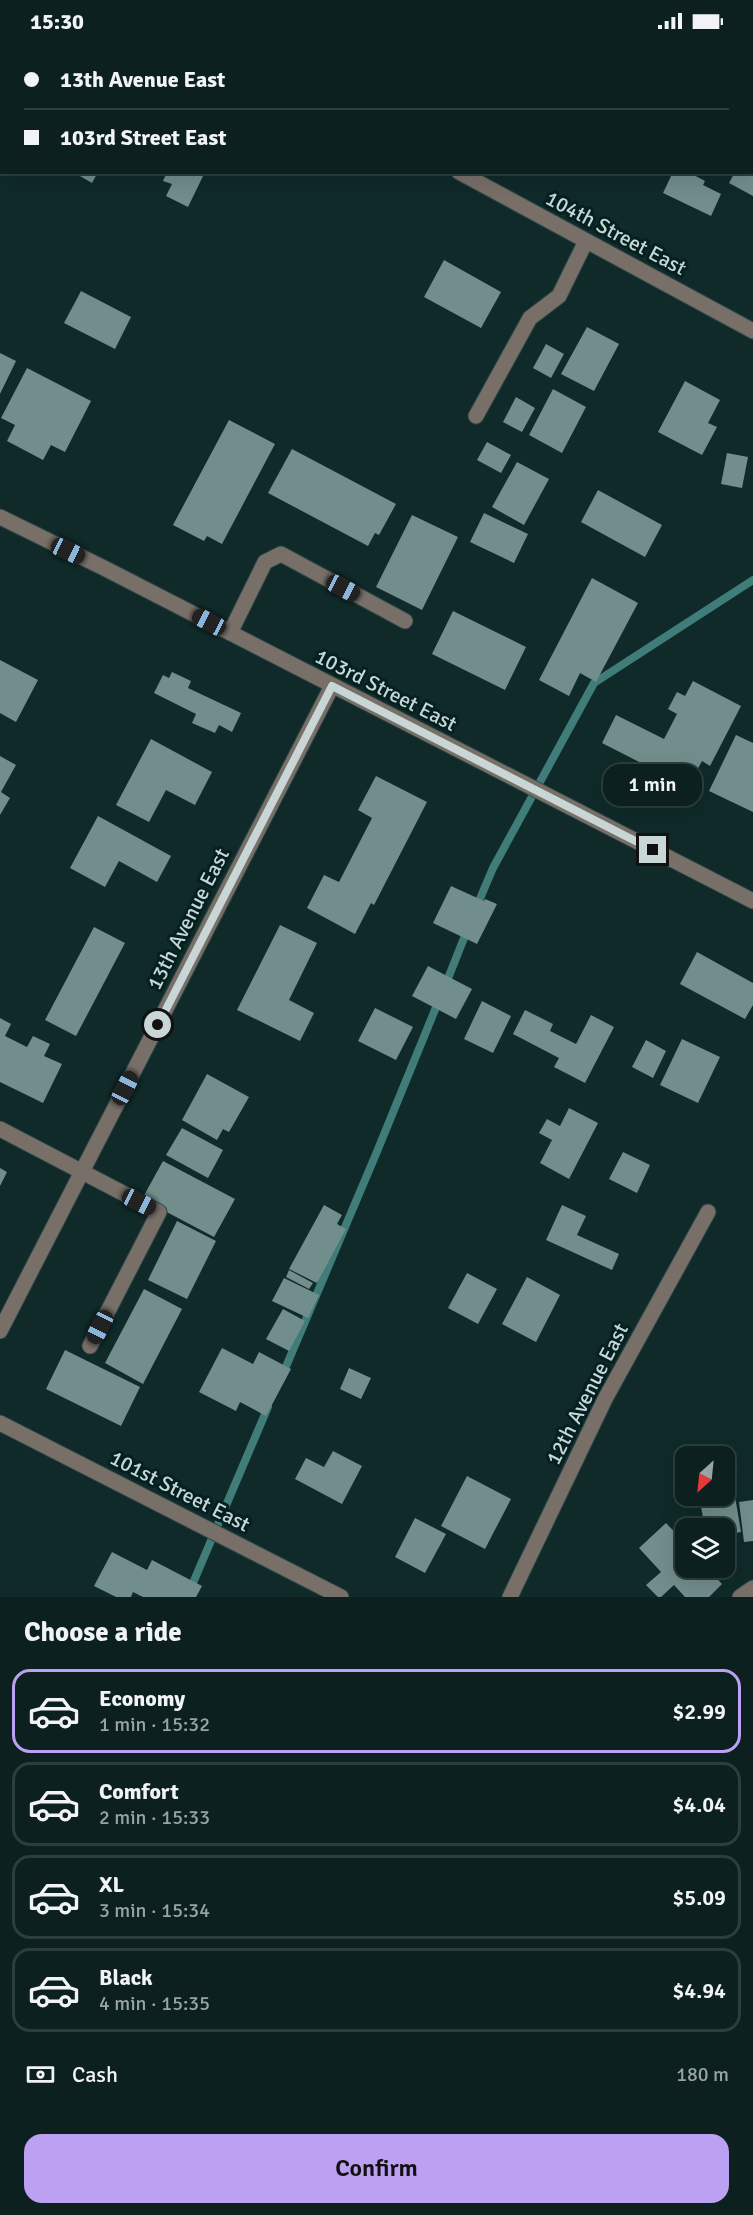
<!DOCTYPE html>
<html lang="en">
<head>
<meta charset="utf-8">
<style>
  :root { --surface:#0b201f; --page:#192d2c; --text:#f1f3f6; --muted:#9aa3a4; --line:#2b3e3d; --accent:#bca0f2 }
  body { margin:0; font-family:Signika,sans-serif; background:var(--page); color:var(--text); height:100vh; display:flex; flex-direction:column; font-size:22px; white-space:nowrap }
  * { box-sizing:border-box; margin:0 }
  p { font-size:20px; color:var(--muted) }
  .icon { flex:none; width:33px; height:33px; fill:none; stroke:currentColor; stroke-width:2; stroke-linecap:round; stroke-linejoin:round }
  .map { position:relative; height:1555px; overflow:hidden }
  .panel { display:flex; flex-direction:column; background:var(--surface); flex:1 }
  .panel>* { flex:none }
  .top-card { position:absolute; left:0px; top:0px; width:753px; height:132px; box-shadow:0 6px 24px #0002,0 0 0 2px var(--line); display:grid; align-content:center; height:132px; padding:0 24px; background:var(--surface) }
  .needle { width:39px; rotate:207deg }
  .tools { position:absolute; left:675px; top:1404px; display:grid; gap:12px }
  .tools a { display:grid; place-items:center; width:60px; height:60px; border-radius:12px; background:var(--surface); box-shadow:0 6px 24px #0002,0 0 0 2px var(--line); font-size:30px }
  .end { position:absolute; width:27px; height:27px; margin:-14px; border:8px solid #c8d7d6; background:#111; box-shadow:0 0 0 3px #111 }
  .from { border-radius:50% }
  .bubble { position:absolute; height:42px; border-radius:18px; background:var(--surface); box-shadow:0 6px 24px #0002,0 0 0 2px var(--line); font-size:20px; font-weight:600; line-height:42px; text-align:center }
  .car { position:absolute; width:18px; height:36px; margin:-18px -9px; border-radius:8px; box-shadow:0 0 4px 2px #0007; background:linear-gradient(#222 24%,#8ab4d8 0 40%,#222 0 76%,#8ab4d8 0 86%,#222 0) }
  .top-card b { display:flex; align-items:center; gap:21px; height:57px; font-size:22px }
  .top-card b+b { border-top:2px solid var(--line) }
  .top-card i { width:15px; height:15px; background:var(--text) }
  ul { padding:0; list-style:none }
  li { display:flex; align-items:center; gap:18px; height:84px; margin:0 12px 9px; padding:0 12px; border:3px solid var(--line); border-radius:18px }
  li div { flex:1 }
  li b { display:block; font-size:22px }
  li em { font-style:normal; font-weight:600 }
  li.current { border-color:var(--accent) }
  li>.icon { width:54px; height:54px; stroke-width:1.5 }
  h2 { padding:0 24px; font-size:27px; line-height:72px }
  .pay { display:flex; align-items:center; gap:15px; height:66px; padding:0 24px; font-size:22px }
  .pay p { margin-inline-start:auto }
  .button { display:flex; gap:12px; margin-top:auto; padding:12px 24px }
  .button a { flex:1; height:69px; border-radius:18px; background:var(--accent); color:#111; font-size:24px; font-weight:600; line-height:69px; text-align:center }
  .status { display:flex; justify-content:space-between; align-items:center; height:42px; padding:0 30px; background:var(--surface); direction:ltr }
  .status svg { height:16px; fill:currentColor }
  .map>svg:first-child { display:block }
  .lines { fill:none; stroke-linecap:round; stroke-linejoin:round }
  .stream { stroke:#407c7a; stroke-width:8 }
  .building { fill:#718d8c }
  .minor-casing { stroke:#2d4645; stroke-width:17 }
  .minor { stroke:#786f69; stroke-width:15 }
  .route { stroke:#c8d7d6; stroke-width:8 }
  .labels { text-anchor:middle; stroke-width:6; stroke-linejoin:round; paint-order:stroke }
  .street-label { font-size:21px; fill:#c8d7d6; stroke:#052020 }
</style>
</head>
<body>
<div class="status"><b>15:30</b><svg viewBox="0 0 49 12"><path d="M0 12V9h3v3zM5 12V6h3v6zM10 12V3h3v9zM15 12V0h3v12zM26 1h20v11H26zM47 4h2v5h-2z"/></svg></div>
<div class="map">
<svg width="753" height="1555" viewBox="0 0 753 1555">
  <rect width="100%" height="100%" fill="#0f2a29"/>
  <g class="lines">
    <!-- stream -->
    <path class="stream" d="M476,866l17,-40 101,-185 159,-103
      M445,944l23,-58
      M282,1334l94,-222 63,-154
      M187,1555l81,-190"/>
  </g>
  <!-- building -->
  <path class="building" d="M73,130h25l-6,11z
    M167,130h38l-17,35 -22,-11 6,-12 -9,-3z
    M673,130h15l17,9 -2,4 18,9 -10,22 -48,-23z
    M735,130h18v24l-24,-13z
    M444,218l57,32 -20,36 -57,-31z
    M81,249l50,26 -16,32 -51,-26z
    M587,285l32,17 -25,47 -33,-17z
    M546,302l18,10 -13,24 -18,-10z
    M0,311l16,8 -16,33z
    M27,326l64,33 -26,51 -14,-7 -8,15 -36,-19 8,-16 -14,-7z
    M685,339l35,19 -12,23 9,4 -15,28 -44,-23z
    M553,347l33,18 -24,46 -33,-18z
    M516,355l19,11 -13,24 -19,-10z
    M229,378l46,24 -53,100 -15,-8 -3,5 -31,-16z
    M487,400l24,13 -10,18 -24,-13z
    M292,407l104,55 -17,31 -4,-2 -7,13 -100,-53z
    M727,411l21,4 -6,31 -21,-4z
    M517,420l32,17 -25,46 -32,-18z
    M598,448l64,35 -17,32 -64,-35z
    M484,471l44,21 -14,29 -44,-21z
    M412,473l46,22 -36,73 -46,-23z
    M592,536l46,25 -42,79 -16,-9 -11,23 -30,-16z
    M453,569l73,36 -21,43 -73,-36z
    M0,618l38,20 -22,42 -16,-9z
    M172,630l19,9 -3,7 53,25 -9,19 -13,-7 -4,8 -23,-10 4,-9 -42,-21 9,-18 6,3z
    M693,639l48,25 -31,60 -8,-5 -14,26 -86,-44 14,-28 48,24 13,-25 -9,-5 9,-17 8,4z
    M736,693l17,8v69l-44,-21z
    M151,697l61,33 -17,33 -29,-15 -17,32 -33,-17z
    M0,714l16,9 -15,27 9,6 -10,17z
    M376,734l51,26 -53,103 -3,-2 -16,31 -48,-26 17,-33 15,7 33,-64 -14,-8z
    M98,774l73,40 -14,26 -38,-21 -14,26 -35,-19z
    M451,844l33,15 1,-2 12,5 -20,40 -44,-21z
    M280,883l37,18 -28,57 25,13 -14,28 -63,-31z
    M94,885l31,16 -49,93 -31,-16z
    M697,910l56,31v22l-8,14 -65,-35z
    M428,924l44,23 -16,30 -44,-23z
    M482,959l29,15 -18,37 -29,-14z
    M375,966l38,19 -17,33 -38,-19z
    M525,968l28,14 -3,7 26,13 15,-29 23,12 -29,56 -31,-16 5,-9 -46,-24z
    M0,976l11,6 -6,12 22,11 6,-11 17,8 -6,12 18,8 -19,39 -43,-21z
    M682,997l38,18 -22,46 -38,-18z
    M646,998l20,11 -13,27 -21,-11z
    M207,1032l42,23 -20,35 -6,-3 -6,11 -35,-20z
    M569,1066l29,15 -29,56 -29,-16 12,-23 -13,-7 8,-14 13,7z
    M182,1086l41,22 -15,28 -42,-23z
    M623,1110l27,13 -13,28 -28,-14z
    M163,1119l72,38 -21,38 -72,-38z
    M0,1126l7,4 -7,14z
    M324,1163l18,10 -5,9 9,5 -29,54 -28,-14z
    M562,1163l24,11 -9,19 42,19 -7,16 -66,-30z
    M177,1179l39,20 -29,58 -39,-19z
    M289,1228l24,13 -4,6 -23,-12z
    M467,1231l30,16 -19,35 -30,-16z
    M527,1235l33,18 -24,47 -34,-18z
    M284,1236l35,17 -11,23 -36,-17z
    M144,1247l38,20 -39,75 -38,-21z
    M283,1267l22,12 -16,30 -23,-12z
    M222,1306l31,16 6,-12 32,17 -25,47 -26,-14 -4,9 -37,-19z
    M65,1308l75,37 -19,39 -75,-37z
    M349,1326l22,10 -10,21 -21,-10z
    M333,1409l29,15 -20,38 -47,-25 11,-21 18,9z
    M724,1419h5l12,71 -17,3v-7h-19l-6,-32h25z
    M467,1434l44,23 -26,50 -44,-23z
    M753,1458v41l-9,1 -5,-40z
    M415,1476l31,16 -21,39 -30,-16z
    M666,1481l20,21v24h21l15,16 -13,13h-24l-11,-12 -13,12h-3l-12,-12 15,-13 -22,-24z
    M112,1510l35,18 5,-10 50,26 -6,11h-53l-10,-5 -2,5h-15l-22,-11z"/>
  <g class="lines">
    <defs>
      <path id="minor" d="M232,0l2,2
        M64,2l1,-2
        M441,2l1,-2
        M459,130l294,159
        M476,374l54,-98 29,-22 27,-55
        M0,475l104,51 649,333
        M230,591l35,-71 16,-8 124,67
        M0,1087l159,83 -69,134
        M0,1289l332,-645
        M0,1381l341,174
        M510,1555l95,-198 103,-187
        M740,1555l13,-9"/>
    </defs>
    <!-- minor casing -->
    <use href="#minor" class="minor-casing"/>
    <!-- minor -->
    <use href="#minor" class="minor"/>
  </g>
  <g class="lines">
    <!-- route -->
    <path class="route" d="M158,983l174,-339 321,164"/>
  </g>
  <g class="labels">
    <!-- street labels -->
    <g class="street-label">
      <text transform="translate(616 191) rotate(28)" y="7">104th Street East</text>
      <text transform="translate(386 648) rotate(27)" y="7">103rd Street East</text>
      <text transform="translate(188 877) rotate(-63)" y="7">13th Avenue East</text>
      <text transform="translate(587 1352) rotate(-63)" y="7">12th Avenue East</text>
      <text transform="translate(180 1449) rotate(27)" y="7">101st Street East</text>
    </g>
  </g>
</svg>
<div class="tools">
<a><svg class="needle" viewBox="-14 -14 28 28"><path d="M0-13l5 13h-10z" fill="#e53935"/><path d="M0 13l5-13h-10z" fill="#9aa3a4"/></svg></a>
<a><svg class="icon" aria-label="layers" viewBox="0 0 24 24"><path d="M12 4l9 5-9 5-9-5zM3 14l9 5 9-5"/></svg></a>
</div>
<i class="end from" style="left:158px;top:983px"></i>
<i class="end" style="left:653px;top:808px"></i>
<div class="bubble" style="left:603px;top:722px;width:99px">1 min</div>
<i class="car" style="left:68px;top:509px;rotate:115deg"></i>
<i class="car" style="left:343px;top:546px;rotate:118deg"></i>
<i class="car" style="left:209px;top:580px;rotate:298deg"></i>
<i class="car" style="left:125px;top:1046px;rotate:27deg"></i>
<i class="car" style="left:139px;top:1160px;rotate:117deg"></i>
<i class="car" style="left:100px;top:1285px;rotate:207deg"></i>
<div class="top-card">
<b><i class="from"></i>13th Avenue East</b>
<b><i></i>103rd Street East</b>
</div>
</div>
<section class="panel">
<h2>Choose a ride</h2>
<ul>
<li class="current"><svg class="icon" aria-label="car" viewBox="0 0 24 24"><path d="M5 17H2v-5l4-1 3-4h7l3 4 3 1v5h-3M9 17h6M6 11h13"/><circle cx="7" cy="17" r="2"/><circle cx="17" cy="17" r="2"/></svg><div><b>Economy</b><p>1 min · 15:32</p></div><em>$2.99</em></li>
<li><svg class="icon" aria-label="car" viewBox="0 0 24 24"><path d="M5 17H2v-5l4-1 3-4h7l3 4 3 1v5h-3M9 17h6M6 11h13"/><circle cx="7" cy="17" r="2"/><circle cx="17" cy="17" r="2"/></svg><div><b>Comfort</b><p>2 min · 15:33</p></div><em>$4.04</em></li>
<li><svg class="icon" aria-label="car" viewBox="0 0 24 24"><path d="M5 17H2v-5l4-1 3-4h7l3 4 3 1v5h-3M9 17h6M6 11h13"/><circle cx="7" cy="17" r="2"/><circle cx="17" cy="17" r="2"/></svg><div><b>XL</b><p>3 min · 15:34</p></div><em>$5.09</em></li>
<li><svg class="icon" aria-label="car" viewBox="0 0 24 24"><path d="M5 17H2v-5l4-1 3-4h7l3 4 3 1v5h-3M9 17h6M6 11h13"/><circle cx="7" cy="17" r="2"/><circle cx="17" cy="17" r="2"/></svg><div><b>Black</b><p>4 min · 15:35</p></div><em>$4.94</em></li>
</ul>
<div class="pay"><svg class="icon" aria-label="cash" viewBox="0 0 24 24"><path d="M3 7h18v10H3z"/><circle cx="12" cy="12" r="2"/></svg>Cash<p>180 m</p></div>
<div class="button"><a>Confirm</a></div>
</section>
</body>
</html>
